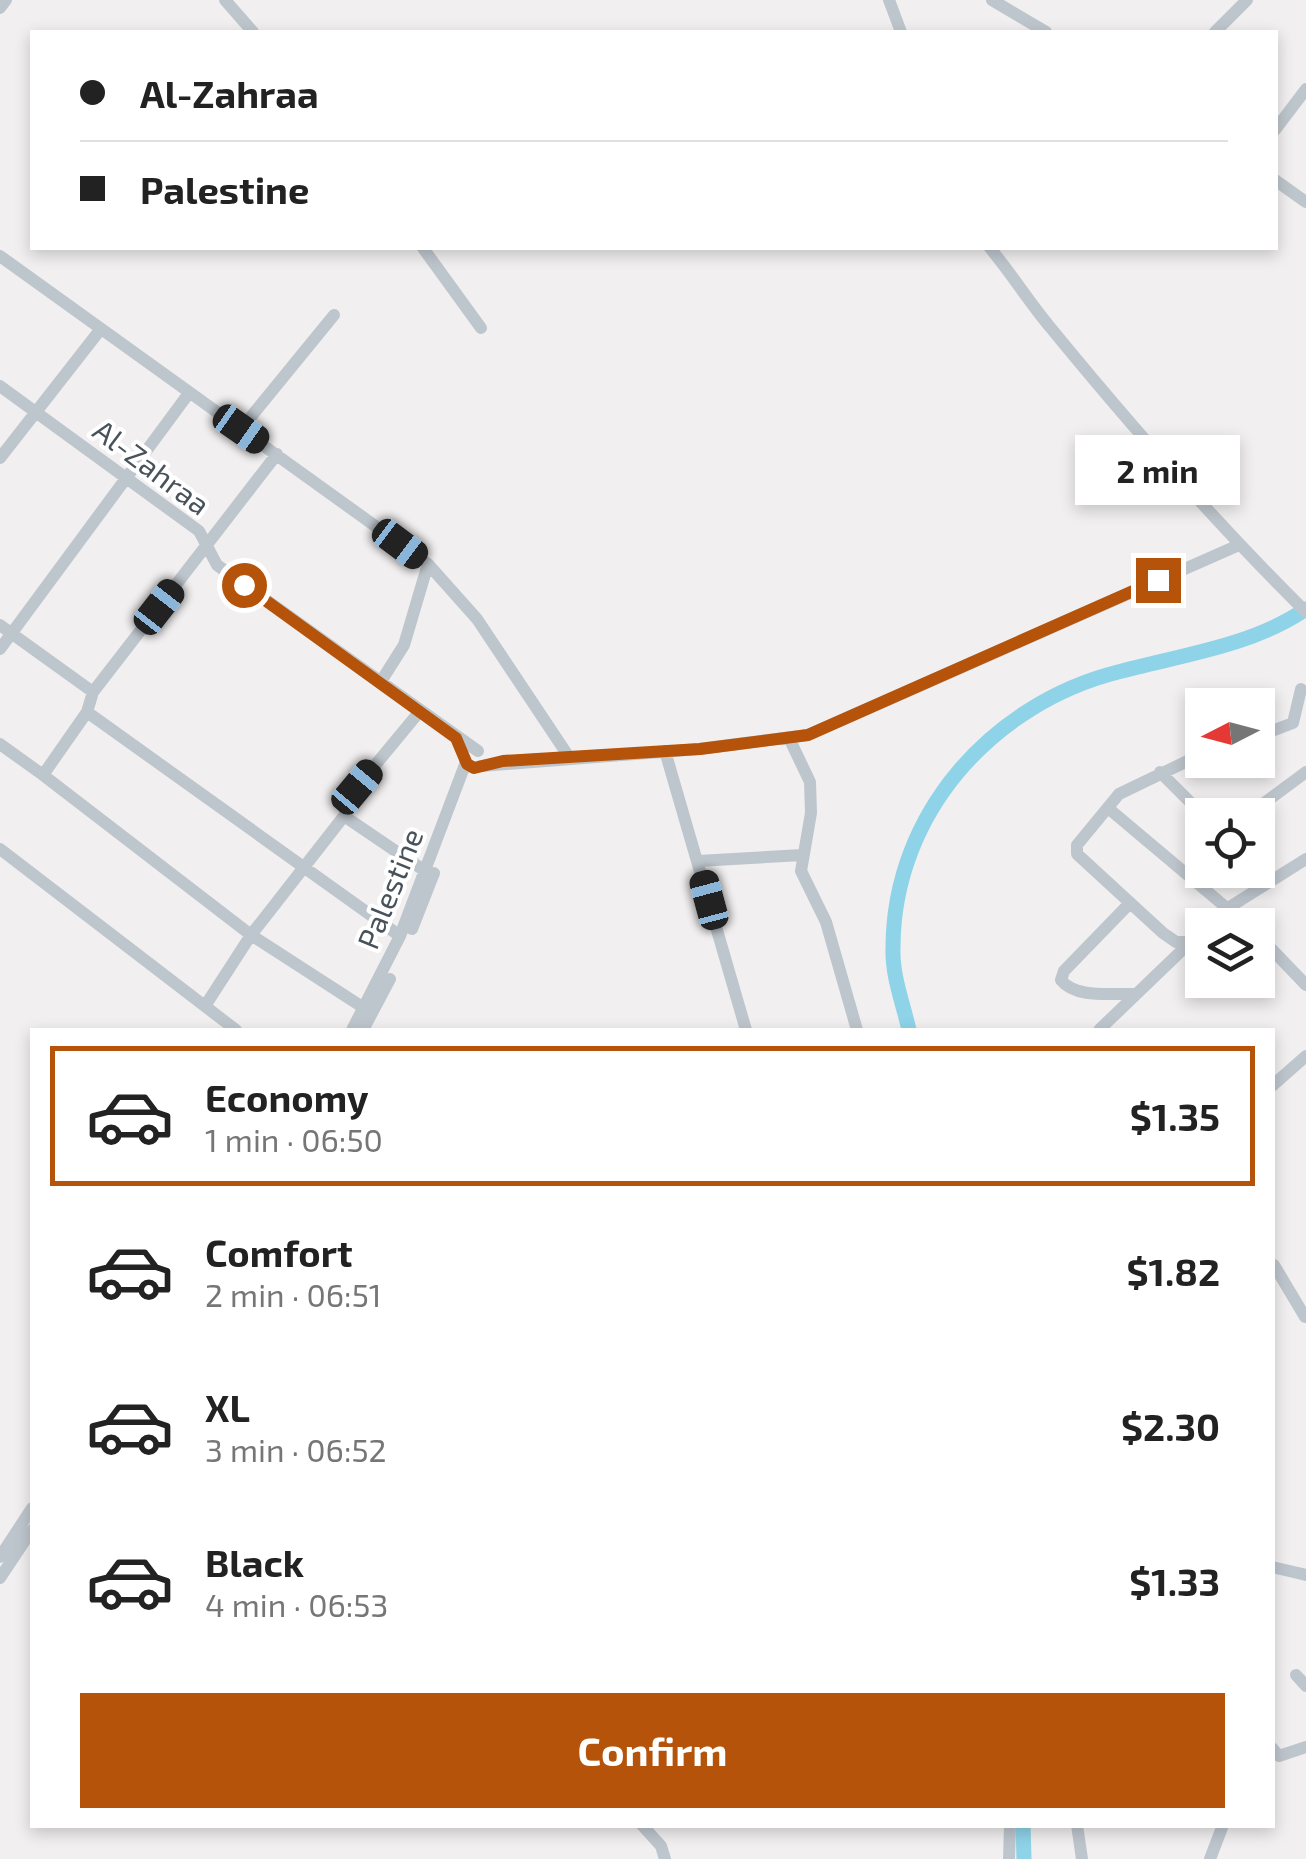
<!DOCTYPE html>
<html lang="en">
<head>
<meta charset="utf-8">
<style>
  :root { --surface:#fff; --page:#f2f2f2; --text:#222; --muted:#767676; --line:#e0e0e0; --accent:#b45309 }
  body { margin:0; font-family:"Exo 2",sans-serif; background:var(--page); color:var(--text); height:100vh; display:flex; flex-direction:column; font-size:38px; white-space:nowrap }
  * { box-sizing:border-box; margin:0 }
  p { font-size:32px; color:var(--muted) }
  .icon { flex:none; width:55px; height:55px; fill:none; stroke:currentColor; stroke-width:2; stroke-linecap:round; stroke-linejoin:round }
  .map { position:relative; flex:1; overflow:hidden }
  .side { position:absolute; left:30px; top:1028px; width:1245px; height:800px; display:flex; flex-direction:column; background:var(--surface); border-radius:0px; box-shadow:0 5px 15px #0003 }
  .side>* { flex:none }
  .guide { position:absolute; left:30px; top:30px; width:1248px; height:220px; border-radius:0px; box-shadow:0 5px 15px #0003; display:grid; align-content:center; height:220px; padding:0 50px; background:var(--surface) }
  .needle { width:65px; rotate:264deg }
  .fabs { position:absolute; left:1185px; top:688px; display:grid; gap:20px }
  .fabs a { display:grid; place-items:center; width:90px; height:90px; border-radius:0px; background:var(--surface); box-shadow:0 5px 15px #0003; font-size:50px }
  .end { position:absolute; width:45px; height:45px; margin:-22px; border:12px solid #b45309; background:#fff; box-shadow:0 0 0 5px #fff }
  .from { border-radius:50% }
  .bubble { position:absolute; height:70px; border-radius:0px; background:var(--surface); box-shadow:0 5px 15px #0003; font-size:32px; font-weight:700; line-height:70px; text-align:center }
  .car { position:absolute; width:30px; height:60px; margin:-30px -15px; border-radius:12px; box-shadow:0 0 8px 2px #0007; background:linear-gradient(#222 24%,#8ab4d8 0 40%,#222 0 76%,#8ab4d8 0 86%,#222 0) }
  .guide b { display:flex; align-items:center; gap:35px; height:95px; font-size:38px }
  .guide b+b { border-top:2px solid var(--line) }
  .guide i { width:25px; height:25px; background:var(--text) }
  ul { padding:18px 0 0; list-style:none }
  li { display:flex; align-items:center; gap:30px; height:140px; margin:0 20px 15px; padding:0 30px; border:5px solid transparent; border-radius:0px }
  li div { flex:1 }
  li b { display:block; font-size:38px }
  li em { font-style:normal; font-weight:700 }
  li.selected { border-color:var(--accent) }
  li>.icon { width:90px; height:90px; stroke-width:1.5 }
  .primary-button { display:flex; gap:20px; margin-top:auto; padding:20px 50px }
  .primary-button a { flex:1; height:115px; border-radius:0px; background:var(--accent); color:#fff; font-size:40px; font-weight:700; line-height:115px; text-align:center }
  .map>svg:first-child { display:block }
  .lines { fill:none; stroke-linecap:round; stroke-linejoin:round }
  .river { stroke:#8ed3e8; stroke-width:15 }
  .minor { stroke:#bec6cd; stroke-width:12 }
  .route { stroke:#b45309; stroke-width:12 }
  .labels { text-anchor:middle; stroke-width:8; stroke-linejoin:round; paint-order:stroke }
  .street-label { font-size:30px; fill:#48525b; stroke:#fff }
</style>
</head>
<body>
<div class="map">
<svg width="1306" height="1859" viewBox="0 0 1306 1859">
  <rect width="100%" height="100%" fill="#f1efef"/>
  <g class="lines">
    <!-- river -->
    <path class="river" d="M909,1030c-6,-27 -17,-54 -16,-82 0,-134 99,-244 225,-276 63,-17 134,-26 188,-63
      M1023,1825l1,34"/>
    <!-- minor -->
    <path class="minor" d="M225,0l28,32
      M889,0l12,32
      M992,0l54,32
      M0,8l6,-8
      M1215,32l32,-32
      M1275,130l31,-41
      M1275,180l31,22
      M423,248l58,80
      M990,248c21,25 39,54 60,79 81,99 165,195 256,285
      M0,256l428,308 -24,81 -24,38
      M0,386l199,145 18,34 261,186
      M241,429l93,-114
      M277,454l-184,238 -6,20 -44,63 208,160 113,73
      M0,458l100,-128
      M428,564l49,55 92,138
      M0,625l93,67
      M0,649l189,-256
      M87,712l313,224
      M1258,736l35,-13 8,-34
      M790,740l20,42 1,31 -10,58 25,51 31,108
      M0,744l43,31
      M665,751l81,279
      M1202,754l-83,40 -42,51v9l86,79 13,9h26
      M481,766l218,-17 109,-14 431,-190
      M1160,772l43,43
      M1108,808l139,117
      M1248,815l58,-43
      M344,816l81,55
      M0,849l236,181
      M698,861l104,-6
      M1130,903l-66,68 -3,9c15,19 51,13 72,14
      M1209,925l19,-17 78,-49
      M412,929l22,-56
      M1258,935l48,50
      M205,1006l46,-71 93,-119 13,-29 63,-76
      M352,1030l48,-94 66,-174
      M363,1030l27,-51
      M1099,1030l103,-99
      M1272,1086l34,-30
      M1274,1265l31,52
      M0,1557l32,-49
      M1272,1567l34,8
      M0,1578l32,-48
      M1296,1675l10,11
      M1272,1748l7,8 27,-9
      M642,1825l19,21 4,13
      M1077,1825l5,34
      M1009,1859l1,-34
      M1210,1859l13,-34"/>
  </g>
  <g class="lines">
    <!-- route -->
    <path class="route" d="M244,585l212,153 11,26 7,4 29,-7 197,-12 108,-14 350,-155"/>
  </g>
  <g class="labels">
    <!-- street labels -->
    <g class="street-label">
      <text transform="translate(151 468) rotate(37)" y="10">Al-Zahraa</text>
      <text transform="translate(391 889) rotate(-68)" y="10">Palestine</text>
    </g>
  </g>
</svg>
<div class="fabs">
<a><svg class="needle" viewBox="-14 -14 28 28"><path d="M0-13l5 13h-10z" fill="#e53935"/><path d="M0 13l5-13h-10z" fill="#767676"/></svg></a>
<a><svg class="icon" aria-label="locate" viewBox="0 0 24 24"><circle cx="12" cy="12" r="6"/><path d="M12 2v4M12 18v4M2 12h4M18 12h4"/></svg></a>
<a><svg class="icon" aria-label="layers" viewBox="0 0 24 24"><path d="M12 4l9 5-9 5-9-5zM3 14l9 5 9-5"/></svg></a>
</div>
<i class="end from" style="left:244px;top:585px"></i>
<i class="end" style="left:1158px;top:580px"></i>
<div class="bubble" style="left:1075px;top:435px;width:165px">2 min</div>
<i class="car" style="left:241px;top:429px;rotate:125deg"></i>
<i class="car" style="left:400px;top:544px;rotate:127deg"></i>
<i class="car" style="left:159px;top:607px;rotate:38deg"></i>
<i class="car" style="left:357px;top:787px;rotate:40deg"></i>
<i class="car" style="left:709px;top:900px;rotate:345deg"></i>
<div class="guide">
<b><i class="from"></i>Al-Zahraa</b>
<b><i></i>Palestine</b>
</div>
<section class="side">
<ul>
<li class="selected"><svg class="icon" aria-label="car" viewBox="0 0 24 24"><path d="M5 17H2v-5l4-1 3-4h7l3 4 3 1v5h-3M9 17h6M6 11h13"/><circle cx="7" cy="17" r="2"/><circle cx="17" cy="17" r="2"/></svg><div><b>Economy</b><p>1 min · 06:50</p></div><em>$1.35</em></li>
<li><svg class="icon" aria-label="car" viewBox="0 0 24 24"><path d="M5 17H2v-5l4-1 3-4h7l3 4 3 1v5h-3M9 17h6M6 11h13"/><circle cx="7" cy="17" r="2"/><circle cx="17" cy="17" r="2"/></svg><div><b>Comfort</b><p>2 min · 06:51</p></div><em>$1.82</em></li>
<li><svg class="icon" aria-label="car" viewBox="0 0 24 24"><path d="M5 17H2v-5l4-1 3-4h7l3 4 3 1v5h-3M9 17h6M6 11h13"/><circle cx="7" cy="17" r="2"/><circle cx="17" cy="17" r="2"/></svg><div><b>XL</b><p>3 min · 06:52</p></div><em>$2.30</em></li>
<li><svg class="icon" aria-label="car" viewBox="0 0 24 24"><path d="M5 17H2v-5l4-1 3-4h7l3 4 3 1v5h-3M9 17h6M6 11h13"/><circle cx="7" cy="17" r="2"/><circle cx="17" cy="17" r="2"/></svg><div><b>Black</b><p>4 min · 06:53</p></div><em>$1.33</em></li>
</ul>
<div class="primary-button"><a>Confirm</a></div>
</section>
</div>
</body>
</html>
